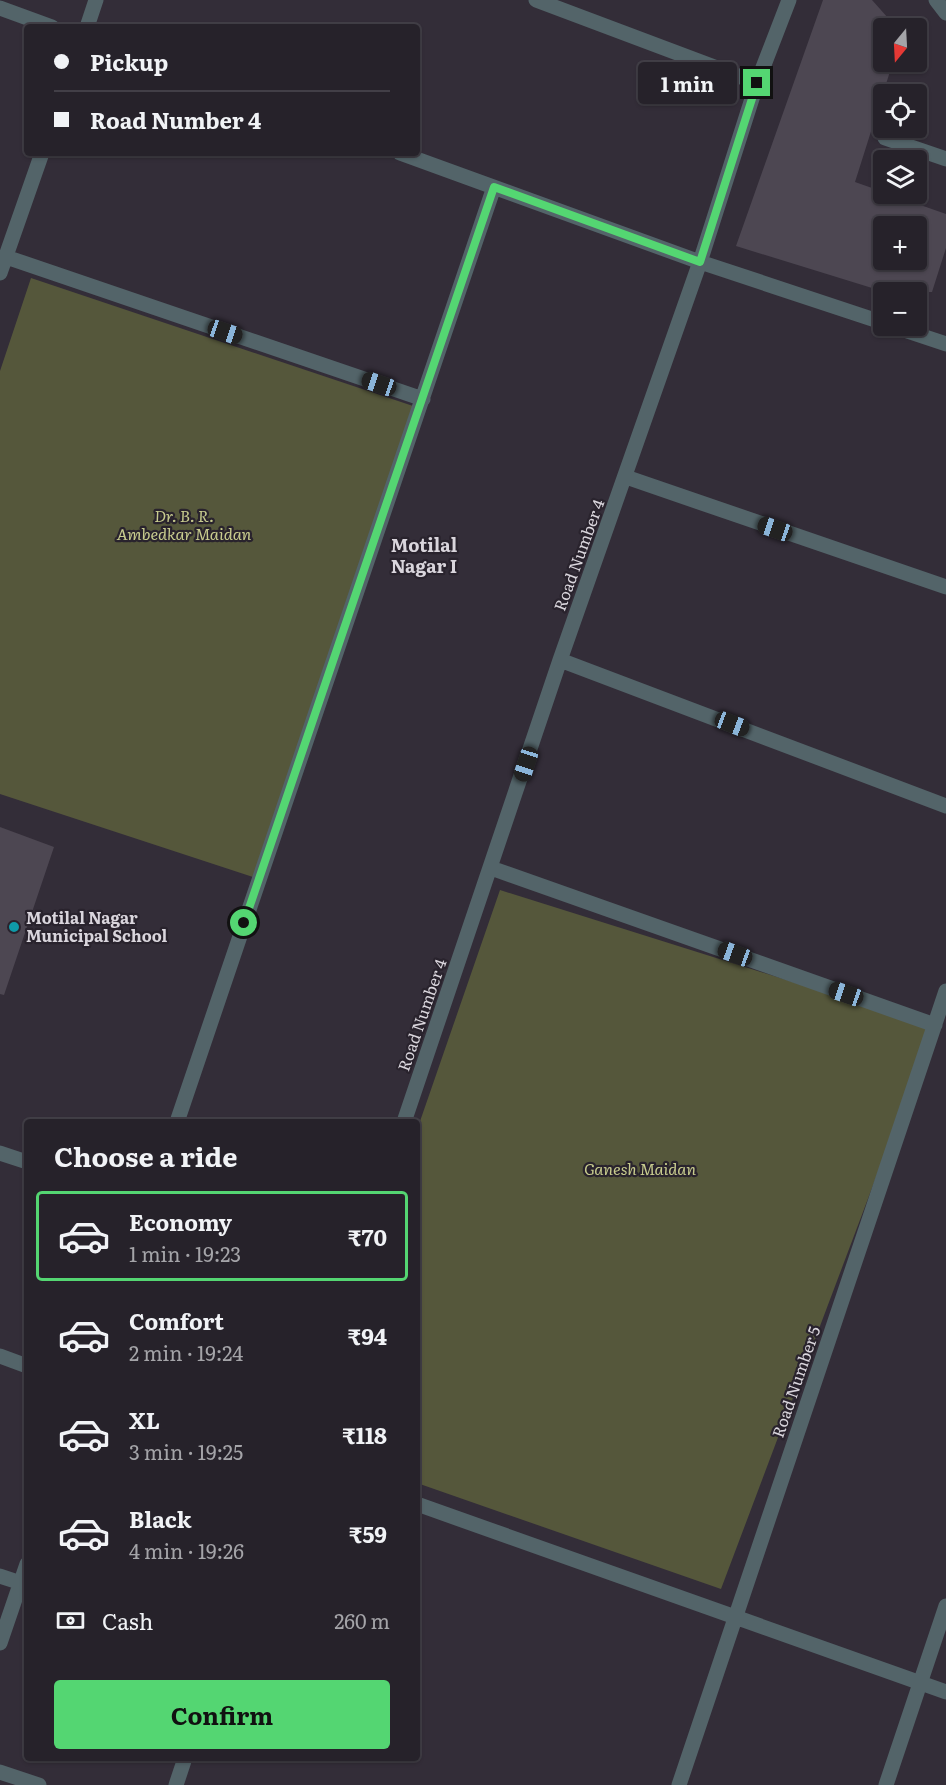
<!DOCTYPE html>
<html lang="en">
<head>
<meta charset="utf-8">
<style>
  :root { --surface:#26222a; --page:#2e2a32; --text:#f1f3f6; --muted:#a4a4a8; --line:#423f47; --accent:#54d672 }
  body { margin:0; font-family:Literata,serif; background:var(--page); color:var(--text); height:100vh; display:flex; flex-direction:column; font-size:22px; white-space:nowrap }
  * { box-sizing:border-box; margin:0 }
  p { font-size:20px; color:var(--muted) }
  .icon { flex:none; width:33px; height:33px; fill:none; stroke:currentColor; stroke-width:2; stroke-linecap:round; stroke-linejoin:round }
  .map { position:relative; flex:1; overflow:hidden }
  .sheet { position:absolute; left:24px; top:1119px; width:396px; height:642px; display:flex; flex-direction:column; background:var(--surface); border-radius:6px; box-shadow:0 2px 4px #0004,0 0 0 2px var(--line) }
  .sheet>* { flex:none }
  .guide { position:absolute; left:24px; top:24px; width:396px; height:132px; border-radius:6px; box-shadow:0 2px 4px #0004,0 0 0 2px var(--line); display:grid; align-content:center; height:132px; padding:0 30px; background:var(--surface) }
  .needle { width:39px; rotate:198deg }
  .fabs { position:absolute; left:873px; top:18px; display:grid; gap:12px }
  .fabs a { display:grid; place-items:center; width:54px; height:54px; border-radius:6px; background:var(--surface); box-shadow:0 2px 4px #0004,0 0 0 2px var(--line); font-size:30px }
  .end { position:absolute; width:27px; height:27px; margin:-14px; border:8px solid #54d672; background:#111; box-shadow:0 0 0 3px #111 }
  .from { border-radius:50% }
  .bubble { position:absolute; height:42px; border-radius:6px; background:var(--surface); box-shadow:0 2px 4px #0004,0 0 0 2px var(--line); font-size:20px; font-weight:700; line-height:42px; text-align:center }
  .car { position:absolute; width:18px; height:36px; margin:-18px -9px; border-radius:8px; box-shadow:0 0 4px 2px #0007; background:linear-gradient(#222 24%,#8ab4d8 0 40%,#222 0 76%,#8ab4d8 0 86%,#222 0) }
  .guide b { display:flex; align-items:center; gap:21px; height:57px; font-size:22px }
  .guide b+b { border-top:2px solid var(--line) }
  .guide i { width:15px; height:15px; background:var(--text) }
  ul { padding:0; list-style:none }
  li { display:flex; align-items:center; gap:18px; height:90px; margin:0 12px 9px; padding:0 18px; border:3px solid transparent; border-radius:6px }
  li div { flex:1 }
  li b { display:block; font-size:22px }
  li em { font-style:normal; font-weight:700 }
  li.on { border-color:var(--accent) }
  li>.icon { width:54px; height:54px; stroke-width:1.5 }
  h2 { padding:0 30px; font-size:27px; line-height:72px }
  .pay { display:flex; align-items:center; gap:15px; height:66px; padding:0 30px; font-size:22px }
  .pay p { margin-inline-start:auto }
  .button { display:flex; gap:12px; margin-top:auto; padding:12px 30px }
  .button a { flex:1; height:69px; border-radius:6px; background:var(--accent); color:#111; font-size:24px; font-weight:700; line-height:69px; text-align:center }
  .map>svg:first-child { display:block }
  .green { fill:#55573b }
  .building { fill:#4d4752; fill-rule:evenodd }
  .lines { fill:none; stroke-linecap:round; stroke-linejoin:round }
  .service { stroke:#536469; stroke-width:15 }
  .minor { stroke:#536469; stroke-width:15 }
  .tertiary { stroke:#536469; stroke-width:15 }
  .route { stroke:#54d672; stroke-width:8 }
  .culture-dot { fill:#0f9aa8; stroke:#29232d; stroke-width:2 }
  .labels { text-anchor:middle; stroke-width:4.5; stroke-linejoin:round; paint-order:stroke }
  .park-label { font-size:16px; font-style:italic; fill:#c8cc8e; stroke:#29232d }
  .street-label { font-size:16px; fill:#d9d5dc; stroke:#29232d }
  .poi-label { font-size:16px; font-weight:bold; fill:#d9d5dc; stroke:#29232d; text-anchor:start }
  .neighbourhood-label { font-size:18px; font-weight:bold; fill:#d9d5dc; stroke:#29232d }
</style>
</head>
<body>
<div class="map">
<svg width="946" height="1785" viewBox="0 0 946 1785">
  <rect width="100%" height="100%" fill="#332d38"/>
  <!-- green -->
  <path class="green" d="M31,278l388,130 -160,471 -259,-85v-423z
    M500,890l433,136 -212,563 -304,-106v-353z"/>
  <!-- building -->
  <path class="building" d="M823,0h49l25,28h-13v34h9l-38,120 91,32v34l-14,44h-47l-149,-46zM884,226h32v34h-32z
    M0,827l54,20 -50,148 -4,-1z"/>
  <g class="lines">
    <!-- service -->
    <path class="service" d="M885,138l61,21"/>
    <!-- minor -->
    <path class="minor" d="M536,0l221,83
      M936,0l10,13
      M0,8l52,19
      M87,27l9,-27
      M400,153l300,109 184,61
      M6,257l417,142
      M0,273l42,-120
      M892,326l54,18
      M626,477l320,110
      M560,660l386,146
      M491,868l444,157
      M177,1122l317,-935
      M404,1122l156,-462 140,-398 57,-179 32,-83
      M0,1153l27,9
      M0,1356l27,10
      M417,1504l529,188
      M0,1576l21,7
      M0,1643l27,-79
      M176,1785l9,-27
      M679,1785l267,-794
      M886,1785l60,-179"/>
    <!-- tertiary -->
    <path class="tertiary" d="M0,1772l39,13"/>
  </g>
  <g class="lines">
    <!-- route -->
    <path class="route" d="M244,923l250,-736 206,75 57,-179"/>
  </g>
  <!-- markers -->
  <circle class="culture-dot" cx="14" cy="927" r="6"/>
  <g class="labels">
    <!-- park labels -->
    <g class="park-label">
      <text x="184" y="522">Dr. B. R.<tspan x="184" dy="18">Ambedkar Maidan</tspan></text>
      <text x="640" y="1175">Ganesh Maidan</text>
    </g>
    <!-- street labels -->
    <g class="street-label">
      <text transform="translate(579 555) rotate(-70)" y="6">Road Number 4</text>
      <text transform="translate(422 1015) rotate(-71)" y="6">Road Number 4</text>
      <text transform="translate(796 1382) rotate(-71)" y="6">Road Number 5</text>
    </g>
    <!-- poi labels -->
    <g class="poi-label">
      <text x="26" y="924">Motilal Nagar<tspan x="26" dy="18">Municipal School</tspan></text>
    </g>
    <!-- neighbourhood labels -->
    <g class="neighbourhood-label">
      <text x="424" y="552">Motilal<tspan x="424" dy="21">Nagar I</tspan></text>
    </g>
  </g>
</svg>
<div class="fabs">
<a><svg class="needle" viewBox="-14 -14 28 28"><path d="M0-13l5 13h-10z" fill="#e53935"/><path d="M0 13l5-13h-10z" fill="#a4a4a8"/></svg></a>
<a><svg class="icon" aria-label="locate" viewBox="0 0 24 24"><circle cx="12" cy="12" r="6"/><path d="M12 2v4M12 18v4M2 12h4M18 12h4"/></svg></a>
<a><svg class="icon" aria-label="layers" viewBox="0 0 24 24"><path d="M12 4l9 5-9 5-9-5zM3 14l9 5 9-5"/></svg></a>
<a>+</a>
<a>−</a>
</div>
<i class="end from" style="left:244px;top:923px"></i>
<i class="end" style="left:757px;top:83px"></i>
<div class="bubble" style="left:638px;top:62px;width:99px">1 min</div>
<i class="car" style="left:225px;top:332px;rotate:109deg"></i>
<i class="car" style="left:379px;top:384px;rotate:289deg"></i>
<i class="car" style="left:775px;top:529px;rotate:289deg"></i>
<i class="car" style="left:732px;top:724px;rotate:111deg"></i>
<i class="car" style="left:526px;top:764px;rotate:198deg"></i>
<i class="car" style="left:735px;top:954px;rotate:290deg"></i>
<i class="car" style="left:846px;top:994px;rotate:289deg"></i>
<div class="guide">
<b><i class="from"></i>Pickup</b>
<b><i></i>Road Number 4</b>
</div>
<section class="sheet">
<h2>Choose a ride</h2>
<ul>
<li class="on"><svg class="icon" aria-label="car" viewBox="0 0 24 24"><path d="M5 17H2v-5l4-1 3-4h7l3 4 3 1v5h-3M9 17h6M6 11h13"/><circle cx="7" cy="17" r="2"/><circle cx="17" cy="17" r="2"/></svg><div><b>Economy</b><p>1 min · 19:23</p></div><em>₹70</em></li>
<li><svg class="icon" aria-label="car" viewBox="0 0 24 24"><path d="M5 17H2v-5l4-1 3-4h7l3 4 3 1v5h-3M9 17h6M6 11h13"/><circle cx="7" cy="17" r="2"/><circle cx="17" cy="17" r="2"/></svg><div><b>Comfort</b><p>2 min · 19:24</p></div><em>₹94</em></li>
<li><svg class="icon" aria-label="car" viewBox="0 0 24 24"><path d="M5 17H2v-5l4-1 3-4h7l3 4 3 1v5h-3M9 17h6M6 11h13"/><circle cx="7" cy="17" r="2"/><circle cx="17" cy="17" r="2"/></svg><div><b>XL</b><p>3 min · 19:25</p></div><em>₹118</em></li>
<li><svg class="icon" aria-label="car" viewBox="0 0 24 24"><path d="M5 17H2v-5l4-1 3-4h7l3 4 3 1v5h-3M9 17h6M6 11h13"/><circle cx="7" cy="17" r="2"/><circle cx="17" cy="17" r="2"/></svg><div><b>Black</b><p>4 min · 19:26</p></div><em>₹59</em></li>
</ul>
<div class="pay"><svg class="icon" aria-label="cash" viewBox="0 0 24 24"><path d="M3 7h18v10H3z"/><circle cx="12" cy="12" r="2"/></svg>Cash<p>260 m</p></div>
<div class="button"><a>Confirm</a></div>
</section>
</div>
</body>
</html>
